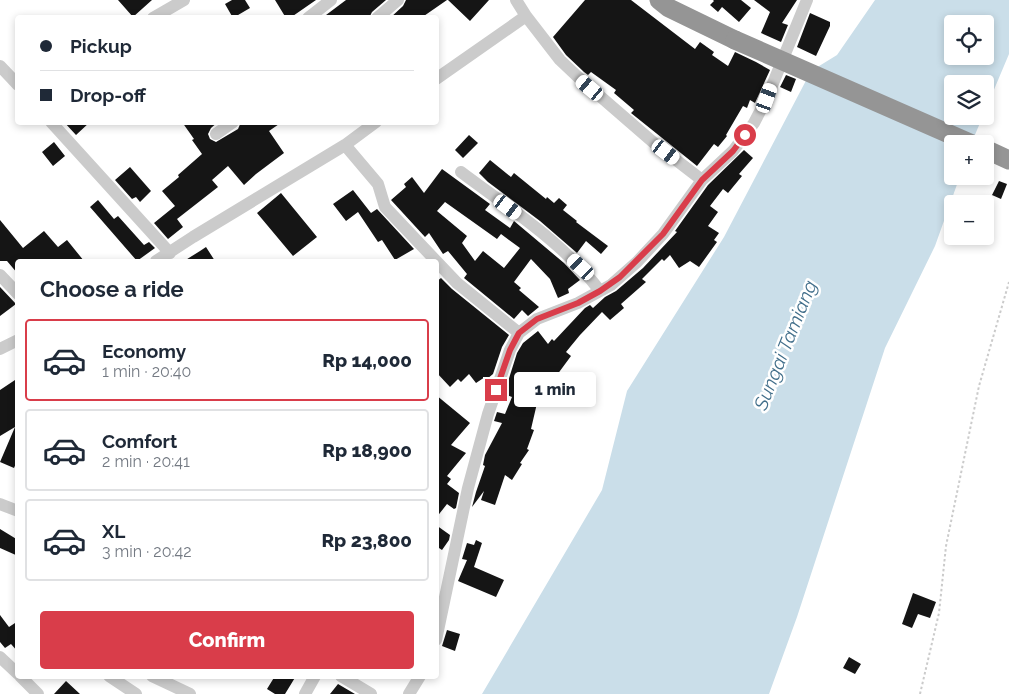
<!DOCTYPE html>
<html lang="en">
<head>
<meta charset="utf-8">
<style>
  :root { --surface:#fff; --page:#f2f2f3; --text:#1f2937; --muted:#747a83; --line:#e0e1e3; --accent:#d93d4a }
  body { margin:0; font-family:Raleway,sans-serif; background:var(--page); color:var(--text); height:100vh; display:flex; flex-direction:column; font-size:19px; white-space:nowrap }
  * { box-sizing:border-box; margin:0 }
  p { font-size:16px; color:var(--muted) }
  .icon { flex:none; width:28px; height:28px; fill:none; stroke:currentColor; stroke-width:2; stroke-linecap:round; stroke-linejoin:round }
  .map { position:relative; flex:1; overflow:hidden }
  .drawer { position:absolute; left:15px; top:259px; width:424px; height:420px; display:flex; flex-direction:column; background:var(--surface); border-radius:5px; box-shadow:0 2px 8px #0003 }
  .drawer>* { flex:none }
  .hud { position:absolute; left:15px; top:15px; width:424px; height:110px; border-radius:5px; box-shadow:0 2px 8px #0003; display:grid; align-content:center; height:110px; padding:0 25px; background:var(--surface) }
  .controls { position:absolute; left:944px; top:15px; display:grid; gap:10px }
  .controls a { display:grid; place-items:center; width:50px; height:50px; border-radius:5px; background:var(--surface); box-shadow:0 2px 8px #0003; font-size:25px }
  .end { position:absolute; width:22px; height:22px; margin:-11px; border:6px solid #d93d4a; background:#fff; box-shadow:0 0 0 2px #fff }
  .from { border-radius:50% }
  .bubble { position:absolute; height:35px; border-radius:5px; background:var(--surface); box-shadow:0 2px 8px #0003; font-size:16px; font-weight:800; line-height:35px; text-align:center }
  .car { position:absolute; width:15px; height:30px; margin:-15px -8px; border-radius:6px; box-shadow:0 0 4px 1px #0007; background:linear-gradient(#fff 24%,#345 0 40%,#fff 0 76%,#345 0 86%,#fff 0) }
  .hud b { display:flex; align-items:center; gap:18px; height:48px; font-size:19px }
  .hud b+b { border-top:1px solid var(--line) }
  .hud i { width:12px; height:12px; background:var(--text) }
  ul { padding:0; list-style:none }
  li { display:flex; align-items:center; gap:15px; height:82px; margin:0 10px 8px; padding:0 15px; border:2px solid var(--line); border-radius:5px }
  li div { flex:1 }
  li b { display:block; font-size:19px }
  li em { font-style:normal; font-weight:800 }
  li.selected { border-color:var(--accent) }
  li>.icon { width:45px; height:45px; stroke-width:1.5 }
  h2 { padding:0 25px; font-size:22px; line-height:60px }
  .action { display:flex; gap:10px; margin-top:auto; padding:10px 25px }
  .action a { flex:1; height:58px; border-radius:5px; background:var(--accent); color:#fff; font-size:20px; font-weight:800; line-height:58px; text-align:center }
  .map>svg:first-child { display:block }
  .water { fill:#cadee9; fill-rule:evenodd }
  .building { fill:#151515; fill-rule:evenodd }
  .lines { fill:none; stroke-linecap:round; stroke-linejoin:round }
  .path { stroke:#cbcbcb; stroke-width:2; stroke-dasharray:2.5 2.5; stroke-linecap:butt }
  .minor { stroke:#cbcbcb; stroke-width:12 }
  .highway { stroke:#959595; stroke-width:19 }
  .highway-bridge { stroke:#959595; stroke-width:19 }
  .route { stroke:#d93d4a; stroke-width:6 }
  .labels { text-anchor:middle; stroke-width:5; stroke-linejoin:round; paint-order:stroke }
  .water-label { font-size:19px; font-style:italic; fill:#426f8b; stroke:#fff }
</style>
</head>
<body>
<div class="map">
<svg width="1009" height="694" viewBox="0 0 1009 694">
  <rect width="100%" height="100%" fill="#fff"/>
  <!-- water -->
  <path class="water" d="M875,0h134v54l-24,57v-27h-33v32h31l-12,28h-19v32h8l-25,70 -50,102 -88,269 -28,77h-287l120,-204 25,-99 97,-154 87,-166 26,-16zM952,24h33v32h-33z"/>
  <!-- building -->
  <path class="building" d="M118,0h34l-19,17z
    M232,0h13l5,8 -17,10 -8,-14z
    M275,0h41l-26,18h-4z
    M346,0h40l-14,12 -3,6h-47z
    M406,0h41l-26,18h-31l13,-12z
    M448,0h41l-19,21z
    M585,0h46l64,49 5,-7 14,10 -2,3 16,11 7,-14 21,10 14,8 -15,33 -5,-3 -3,8 -4,-2 -17,29 1,1 -9,11 -4,-3 -17,22 -66,-53 3,-3 -20,-17 2,-3 -25,-18 -3,3 -4,-3 -18,-17 -13,-18z
    M713,0h28l10,8 -12,14 -17,-15 -4,5 -8,-7 4,-4z
    M754,0h43l-15,23 6,2 -7,17 -20,-9 9,-21z
    M810,13l20,9v4l-14,30 -19,-9z
    M786,75l10,4 -5,13 -11,-5z
    M64,122h26l-14,13z
    M182,122h36l-7,6 -3,6 2,5 6,3 22,-13 3,-7h41l-13,9 15,22 -28,21 -12,11 -16,-19 -16,14 6,7 -41,32 6,8 -15,12 -14,-16 21,-17 -13,-15 17,-14 -1,-2 24,-21 -10,-14 2,-1z
    M469,135l9,8 -15,15 -8,-8z
    M54,142l11,14 -12,10 -11,-14z
    M744,150l9,8 -14,16 3,2 -14,17 -5,-4 -13,17 8,6 -10,14 11,7 -5,7 3,2 -18,25 -9,-6 -11,7 -9,-13 -6,6 -2,-2 -20,20 4,3 -25,22 3,4 -14,12 -8,-8 -22,23 -14,17 5,4 -14,19 4,2 -4,7 13,8 -6,10 -14,-8 -3,7 -3,-2 -1,2 -5,-2 -7,30 3,1 -7,19 2,1 -9,13 2,1 -10,16 -7,-5 -10,30 -14,-5 3,-9 -12,16 4,-15 9,-26 -2,-1 2,-10 17,-32 -8,-2 3,-9 8,2 7,-17 -8,-3 13,-41 6,-10 15,-12 10,13 4,-5 2,2 31,-33 5,-3 3,3 12,-11 11,-6 27,-23 34,-36 -2,-1 33,-46z
    M490,160l21,17 3,-4 32,26 1,-2 7,6 5,-5 8,7 -4,5 14,11 -1,1 32,24 -7,8 -15,-13 -9,12 -37,-32 -52,-39 -9,-9z
    M130,167l21,24 -11,11 -4,-5 -4,2 -17,-19z
    M442,169l48,35 -5,6 25,18 4,-7 50,42 16,17 -12,9 1,4 -11,5 -8,-19 -19,-20 -17,23 7,6 -2,2 20,17 -11,9 -6,-6 -8,9 -50,-41 3,-4 -19,-23 -5,3 -14,-21 -4,4 -34,-37 15,-13 -2,-3 8,-7 12,16zM445,202l52,37 4,-5 19,14 -16,20 -21,-17 -8,10 -13,-18 5,-7 -30,-25z
    M999,181l8,3 -6,15 -9,-4z
    M353,190l18,23 6,-4 37,40 -19,11 -13,-20 -4,2 -20,-30 -12,9 -13,-17z
    M281,193l36,44 -24,19 -36,-43z
    M98,200l16,19 4,-3 26,29 5,-3 6,6 -18,13 -47,-54z
    M0,220l23,28 21,-17 14,16 9,-7 17,21h-66v13l-11,-13h-7z
    M206,247l9,14h-31l16,-10z
    M441,278l11,11 57,46 -7,12 -9,27 -6,5 -2,-2 -9,6 -7,-9 -8,8 -3,-3 -8,8 -14,-15v-90z
    M0,287l16,17 -16,12z
    M18,378v81l-4,9 -14,-6 15,-35 -15,9v-46z
    M436,395l34,28 -19,22 15,8 -19,23 4,3 -4,5 12,9 -3,15 -2,1 -7,-5 -11,14z
    M436,525l14,10 -1,5 -7,10 -6,-4z
    M0,529l18,11v16l-18,-8z
    M476,540l6,3 -8,24 30,13 -8,17 -38,-16 9,-21 -5,-1 5,-16 7,2z
    M913,593l23,9 -6,16 -12,-4 -6,14 -10,-4z
    M0,615l9,12 9,-6v31l-7,-8 -6,4 -5,-6z
    M447,630l13,4 -5,17 -13,-5z
    M849,657l12,7 -6,10 -12,-6z
    M275,676h21l-11,18h-10l-8,-5z
    M66,681l14,13h-26z
    M338,684l17,10h-25z"/>
  <g class="lines">
    <!-- path -->
    <path class="path" d="M920,694l19,-81 7,-67 33,-160 30,-104"/>
    <!-- minor -->
    <path class="minor" d="M516,0l10,16 34,44 19,18 75,65 48,37
      M153,18l31,-18
      M308,18l23,-18
      M377,18l21,-18
      M0,66l18,19
      M436,79l90,-63
      M51,122l119,131
      M216,134l17,-12
      M345,145l33,39 7,23 72,76 62,50
      M461,172c49,37 102,70 139,119
      M156,261l37,-24 152,-92 31,-23
      M0,275l18,19
      M0,349l18,-9
      M0,504l18,7
      M436,640l32,-152 20,-74 22,-64 9,-17 18,-14 41,-16 33,-18 26,-23 26,-28 39,-54 31,-29 21,-28 13,-25 40,-98
      M0,657l18,17
      M20,676l18,18
      M109,676l27,18
      M152,676l38,18
      M341,676l30,18
      M305,694l10,-18
      M409,694l11,-18"/>
    <!-- highway -->
    <path class="highway" d="M659,0l10,8 66,32
      M985,149l24,11"/>
    <!-- highway-bridge -->
    <path class="highway-bridge" d="M735,40l237,104"/>
  </g>
  <g class="lines">
    <!-- route -->
    <path class="route" d="M496,390l14,-40 9,-17 18,-14 41,-16 22,-12 20,-14 43,-43 39,-54 31,-29 12,-16"/>
  </g>
  <g class="labels">
    <!-- water labels -->
    <g class="water-label">
      <text transform="translate(785 345) rotate(-68)" y="7">Sungai Tamiang</text>
    </g>
  </g>
</svg>
<div class="controls">
<a><svg class="icon" aria-label="locate" viewBox="0 0 24 24"><circle cx="12" cy="12" r="6"/><path d="M12 2v4M12 18v4M2 12h4M18 12h4"/></svg></a>
<a><svg class="icon" aria-label="layers" viewBox="0 0 24 24"><path d="M12 4l9 5-9 5-9-5zM3 14l9 5 9-5"/></svg></a>
<a>+</a>
<a>−</a>
</div>
<i class="end from" style="left:745px;top:135px"></i>
<i class="end" style="left:496px;top:390px"></i>
<div class="bubble" style="left:514px;top:372px;width:82px">1 min</div>
<i class="car" style="left:590px;top:88px;rotate:310deg"></i>
<i class="car" style="left:767px;top:98px;rotate:20deg"></i>
<i class="car" style="left:666px;top:152px;rotate:127deg"></i>
<i class="car" style="left:508px;top:207px;rotate:127deg"></i>
<i class="car" style="left:581px;top:267px;rotate:313deg"></i>
<div class="hud">
<b><i class="from"></i>Pickup</b>
<b><i></i>Drop-off</b>
</div>
<section class="drawer">
<h2>Choose a ride</h2>
<ul>
<li class="selected"><svg class="icon" aria-label="car" viewBox="0 0 24 24"><path d="M5 17H2v-5l4-1 3-4h7l3 4 3 1v5h-3M9 17h6M6 11h13"/><circle cx="7" cy="17" r="2"/><circle cx="17" cy="17" r="2"/></svg><div><b>Economy</b><p>1 min · 20:40</p></div><em>Rp 14,000</em></li>
<li><svg class="icon" aria-label="car" viewBox="0 0 24 24"><path d="M5 17H2v-5l4-1 3-4h7l3 4 3 1v5h-3M9 17h6M6 11h13"/><circle cx="7" cy="17" r="2"/><circle cx="17" cy="17" r="2"/></svg><div><b>Comfort</b><p>2 min · 20:41</p></div><em>Rp 18,900</em></li>
<li><svg class="icon" aria-label="car" viewBox="0 0 24 24"><path d="M5 17H2v-5l4-1 3-4h7l3 4 3 1v5h-3M9 17h6M6 11h13"/><circle cx="7" cy="17" r="2"/><circle cx="17" cy="17" r="2"/></svg><div><b>XL</b><p>3 min · 20:42</p></div><em>Rp 23,800</em></li>
</ul>
<div class="action"><a>Confirm</a></div>
</section>
</div>
</body>
</html>
